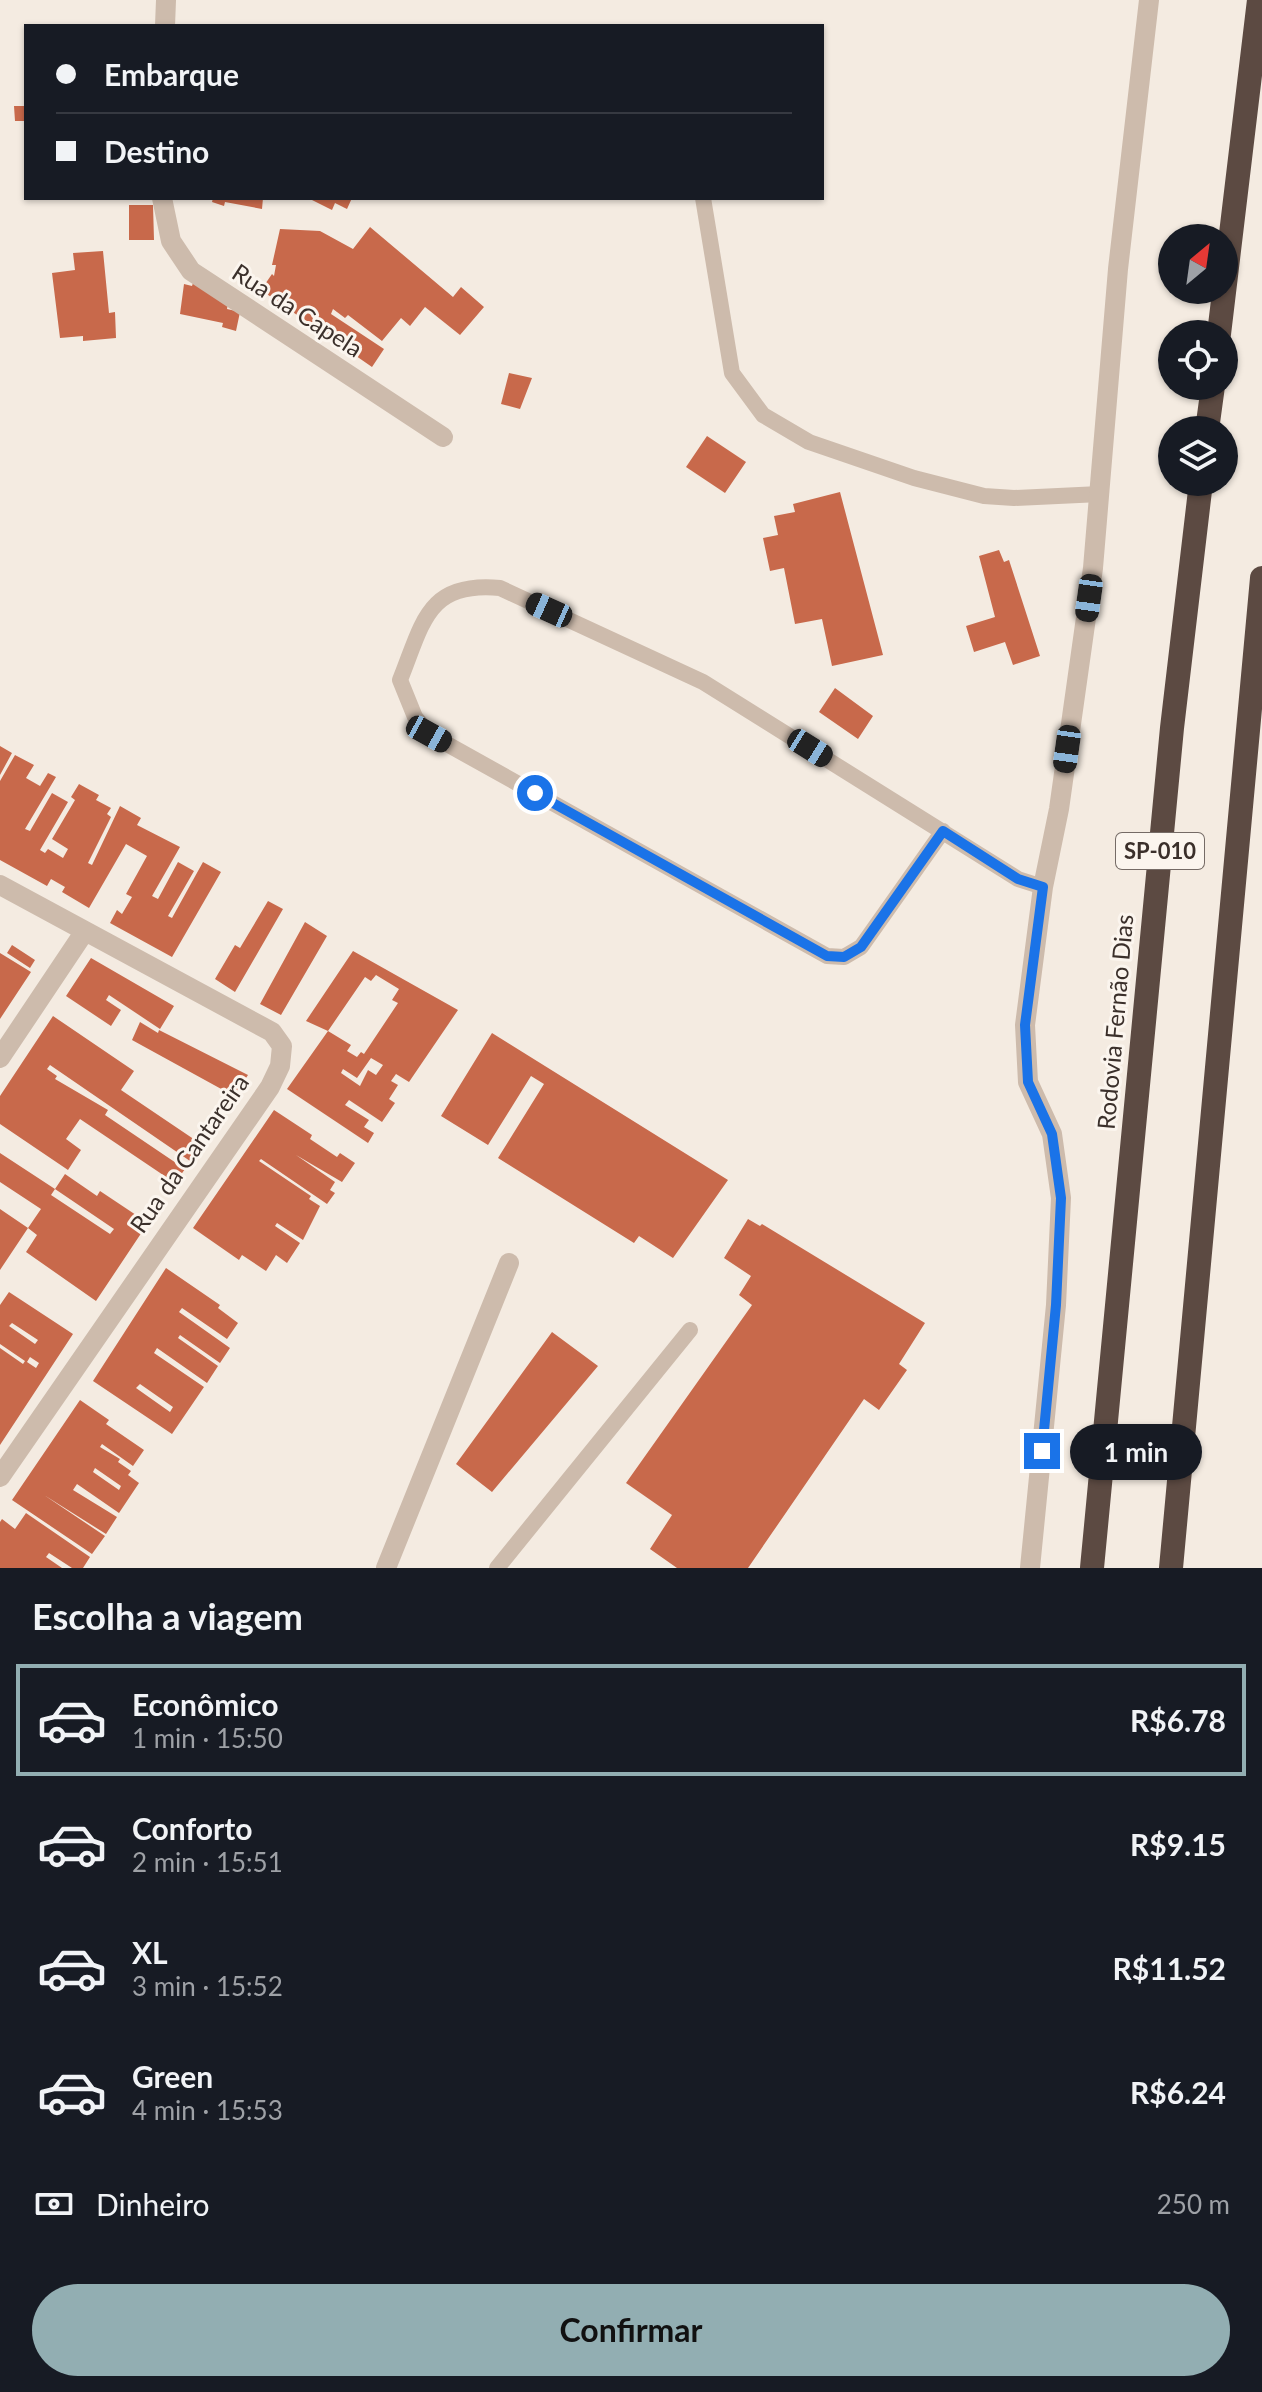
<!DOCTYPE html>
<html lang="pt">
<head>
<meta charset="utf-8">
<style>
  :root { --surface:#171b24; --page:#20242c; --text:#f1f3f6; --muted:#9ea1a6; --line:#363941; --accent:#92aeb2 }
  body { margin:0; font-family:Lato,sans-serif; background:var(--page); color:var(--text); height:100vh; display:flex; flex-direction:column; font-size:30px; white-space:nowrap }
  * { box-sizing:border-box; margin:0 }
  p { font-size:26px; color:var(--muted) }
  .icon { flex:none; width:44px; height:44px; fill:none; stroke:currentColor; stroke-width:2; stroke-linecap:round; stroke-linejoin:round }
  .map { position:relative; height:1568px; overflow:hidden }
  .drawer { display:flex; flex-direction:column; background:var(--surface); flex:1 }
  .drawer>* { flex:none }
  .banner { position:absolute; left:24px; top:24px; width:800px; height:176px; border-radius:0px; box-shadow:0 2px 6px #0004; display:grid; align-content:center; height:176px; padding:0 32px; background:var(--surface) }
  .needle { width:52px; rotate:29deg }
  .fabs { position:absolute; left:1158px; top:224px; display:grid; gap:16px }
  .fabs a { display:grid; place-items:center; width:80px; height:80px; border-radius:50%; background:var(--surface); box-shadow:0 2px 6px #0004; font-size:40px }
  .end { position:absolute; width:36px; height:36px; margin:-18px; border:10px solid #1a73e8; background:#fff; box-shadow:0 0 0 4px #fff }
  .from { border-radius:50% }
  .bubble { position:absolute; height:56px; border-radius:28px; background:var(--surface); box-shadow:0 2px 6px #0004; font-size:26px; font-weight:700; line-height:56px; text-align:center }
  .car { position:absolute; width:24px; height:48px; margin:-24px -12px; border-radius:10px; box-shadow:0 0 6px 2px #0007; background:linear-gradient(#222 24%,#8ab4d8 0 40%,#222 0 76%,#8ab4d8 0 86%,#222 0) }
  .banner b { display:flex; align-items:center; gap:28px; height:76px; font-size:30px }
  .banner b+b { border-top:2px solid var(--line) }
  .banner i { width:20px; height:20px; background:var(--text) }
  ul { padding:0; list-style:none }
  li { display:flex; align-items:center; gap:24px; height:112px; margin:0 16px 12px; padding:0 16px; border:4px solid transparent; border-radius:0px }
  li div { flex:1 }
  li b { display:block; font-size:30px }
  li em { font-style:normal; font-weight:700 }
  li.selected { border-color:var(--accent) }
  li>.icon { width:72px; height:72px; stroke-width:1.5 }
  h2 { padding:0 32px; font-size:36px; line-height:96px }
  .pay { display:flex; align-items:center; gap:20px; height:88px; padding:0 32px; font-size:30px }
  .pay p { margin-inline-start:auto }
  .button { display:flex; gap:16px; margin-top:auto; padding:16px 32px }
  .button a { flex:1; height:92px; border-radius:48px; background:var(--accent); color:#111; font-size:32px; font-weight:700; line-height:92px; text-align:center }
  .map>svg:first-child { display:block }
  .building { fill:#c8694b; fill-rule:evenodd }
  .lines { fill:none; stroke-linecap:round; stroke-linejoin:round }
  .lane { stroke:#cdbbac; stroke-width:16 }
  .street { stroke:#cdbbac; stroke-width:20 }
  .highway { stroke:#5c4a42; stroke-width:24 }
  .route { stroke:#1a73e8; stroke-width:10 }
  .labels { text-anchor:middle; stroke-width:6; stroke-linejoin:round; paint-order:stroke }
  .shield { fill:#fbf5ee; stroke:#756b66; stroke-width:2 }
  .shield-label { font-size:22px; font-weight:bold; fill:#3b302b }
  .street-label { font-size:24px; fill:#3b302b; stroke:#fbf5ee }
</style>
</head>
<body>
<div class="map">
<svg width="1262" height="1568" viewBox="0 0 1262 1568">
  <rect width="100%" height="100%" fill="#f4ebe1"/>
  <!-- building -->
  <path class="building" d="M14,106h12v15h-11z
    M213,198h50l-1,11 -37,-7 -1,4 -12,-4z
    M308,198h44l-5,11 -12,-6 -3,7z
    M129,205h24l1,35h-25z
    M370,227l83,70 8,-10 23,20 -24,28 -35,-28 -15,19 -9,-8 -19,23 -34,-26 -3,3 -12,-9 -2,5 53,35 -12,18 -111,-77 11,-16 2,2 2,-11h-4l8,-36 40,2 33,18z
    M103,251l6,62 6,-1 1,26 -33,3v-5l-23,2 -8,-65 23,-3 -2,-17z
    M193,283l35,20 -1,6 13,3 -4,19 -14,-4 1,-4 -43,-9 4,-30 8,2z
    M509,373l23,5 -12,31 -19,-5z
    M707,436l39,26 -21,31 -39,-26z
    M840,492l43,163 -51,11 -10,-47 -27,5 -11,-56 -14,3 -7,-33 15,-3 -4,-19 21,-4 -2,-8z
    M999,550l5,12 5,-2 31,96 -27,9 -8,-23 -31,10 -8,-26 29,-9 -16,-61z
    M835,688l38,28 -15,23 -39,-27z
    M0,746l12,7 -12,22z
    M15,755l19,10 -8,13 14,8 8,-13 8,4 -31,52 5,2 22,-38 16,9 -28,48 5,3 3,-4 15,9 5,-9 -16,-10 23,-39 -4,-3 8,-13 20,11 -3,5 15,8 -4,6 4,3 -23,46 4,2 28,-59 21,12 -4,7 43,22 -28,49 6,3 20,-37 16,9 -26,45 4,2 31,-56 18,10 -49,85 -62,-34 7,-13 5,4 10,-17 -6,-3 21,-38 -21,-12 -37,64 -27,-16 3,-5 -14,-8 -4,7 -47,-26v-79z
    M268,901l15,8 -48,83 -20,-13 20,-34 5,3z
    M305,922l22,14 -46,79 -21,-11z
    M12,945l23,15 -5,8 -23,-15z
    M353,951l105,59 -49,72 -13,-8 -5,7 7,4 -9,14 6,4 -13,19 -33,-22 -4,5 24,15 -5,7 10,6 -6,10 -81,-54 41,-58 23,14 -4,6 10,6 4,-5 3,2 34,-51 -6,-3 7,-11 -23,-14 -5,6 -6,-4 -37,54 -22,-10zM371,1058l12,7 -7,10 -8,-5 -8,16 -19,-13 2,-4 14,9z
    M0,953l31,19 -31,47z
    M91,958l83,48 -14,23 -51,-34 -3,5 15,10 -10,16 -45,-30z
    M53,1016l81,55 -13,19 80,54 -11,17 -140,-96 -3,4 10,7 -2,3 53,31 -3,5 80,54 -10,14 -95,-64 -14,20 15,11 -13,20 -68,-46v-28z
    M140,1022l18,11 1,-3 89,45 -14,21 -102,-56z
    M492,1033l236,147 -55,78 -34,-22 -5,7 -136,-85 46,-74 -13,-8 -43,69 -47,-29z
    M274,1110l38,25 -2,4 27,18 3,-4 15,10 -13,19 -46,-27 39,27 -5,8 5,3 -8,11 -66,-45 -2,2 52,35 -2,3 11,7 -17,34 -26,-17 -2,3 25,17 -13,20 -11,-8 -10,16 -24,-16 -3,5 -46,-32z
    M0,1153l55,36 10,-15 32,22 3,-5 48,32 -52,78 -70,-49 11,-17 -9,-7 13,-19 -41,-27zM55,1189l59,40 -4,5 -59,-39z
    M0,1209l28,19 -28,42z
    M748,1219l12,7 2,-2 163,99 -26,41 8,6 -28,40 -15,-11 -116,169h-71l-27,-19 22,-34 -46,-32 126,-178 -13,-10 12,-19 -27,-18z
    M166,1268l54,37 -2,3 20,15 -11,16 -45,-31 -3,4 51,36 -10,15 -40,-28 -2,3 40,28 -11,17 -50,-35 -3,5 50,34 -32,47 -79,-53zM140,1384l33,23 -3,5 -34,-24z
    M9,1292l64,42 -73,111v-97l23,16 2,-3 -25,-17v-39zM12,1323l26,17 -3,4 -26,-18zM30,1357l9,6 -3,5 -9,-6z
    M552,1332l46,34 -106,126 -36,-28z
    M80,1400l29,20 -3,4 38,26 -11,16 -31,-22 -2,3 20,12 -2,3 13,9 -3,4 11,8 -20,30 -42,-29 -4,6 44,27 -11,17 -62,-39 61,41 -13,18 -80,-54zM95,1468l26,18 -2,4 -26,-18z
    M26,1513l64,44 -7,11h-11l-23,-15 -3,4 16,11h-62v-46l2,-3 13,10z"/>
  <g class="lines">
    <!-- lane -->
    <path class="lane" d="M703,198l29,175 31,42 46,27 105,36 70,18 30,2 86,-4
      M943,831l-82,116 -17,10 -17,-1 -398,-222 -14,-17 -15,-37c23,-57 27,-99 100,-92l203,94 315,197 25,8
      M497,1568l193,-238"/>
    <!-- street -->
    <path class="street" d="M165,26l1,-26
      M162,198l9,43 20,30 252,166
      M0,885l272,147 10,14 -2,20 -10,21 -270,390
      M0,1058l85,-127
      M386,1568l123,-305
      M1030,1568l26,-263 5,-107 -9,-64 -24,-52 -3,-57 18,-138 16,-78 34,-241 25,-299 31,-269"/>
    <!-- highway -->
    <path class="highway" d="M1219,334l40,-334
      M1207,430l6,-44
      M1092,1568l80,-840 29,-246
      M1171,1568l91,-990"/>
  </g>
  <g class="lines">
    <!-- route -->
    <path class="route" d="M535,793l292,163 17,1 17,-10 82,-116 75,48 25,8 -18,138 3,57 24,52 9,64 -5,107 -14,146"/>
  </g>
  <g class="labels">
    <!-- shield labels -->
    <rect class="shield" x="1116" y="833" width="88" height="36" rx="6"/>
    <g class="shield-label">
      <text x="1160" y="859">SP-010</text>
    </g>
    <!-- street labels -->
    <g class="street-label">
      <text transform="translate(297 311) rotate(33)" y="8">Rua da Capela</text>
      <text transform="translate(1116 1022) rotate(-85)" y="8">Rodovia Fernão Dias</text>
      <text transform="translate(190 1154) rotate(-55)" y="8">Rua da Cantareira</text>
    </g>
  </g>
</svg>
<div class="fabs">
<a><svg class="needle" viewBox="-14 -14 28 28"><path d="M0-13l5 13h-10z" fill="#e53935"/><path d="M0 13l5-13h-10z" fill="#9ea1a6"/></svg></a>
<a><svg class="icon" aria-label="locate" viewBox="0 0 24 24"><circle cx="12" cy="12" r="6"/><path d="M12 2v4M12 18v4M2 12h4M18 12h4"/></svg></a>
<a><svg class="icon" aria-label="layers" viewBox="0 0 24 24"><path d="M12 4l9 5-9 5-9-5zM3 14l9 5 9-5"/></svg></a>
</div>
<i class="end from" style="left:535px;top:793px"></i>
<i class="end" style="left:1042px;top:1451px"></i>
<div class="bubble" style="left:1070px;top:1424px;width:132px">1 min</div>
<i class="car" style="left:1089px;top:598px;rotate:188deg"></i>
<i class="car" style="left:549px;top:610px;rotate:294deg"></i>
<i class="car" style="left:429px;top:734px;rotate:119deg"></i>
<i class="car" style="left:810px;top:748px;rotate:122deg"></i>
<i class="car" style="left:1067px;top:749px;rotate:188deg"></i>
<div class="banner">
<b><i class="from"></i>Embarque</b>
<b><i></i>Destino</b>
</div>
</div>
<section class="drawer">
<h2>Escolha a viagem</h2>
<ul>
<li class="selected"><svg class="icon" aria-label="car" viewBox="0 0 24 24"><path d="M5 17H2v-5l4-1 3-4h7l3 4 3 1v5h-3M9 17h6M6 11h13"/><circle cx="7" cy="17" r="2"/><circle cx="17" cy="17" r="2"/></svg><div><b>Econômico</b><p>1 min · 15:50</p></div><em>R$6.78</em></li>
<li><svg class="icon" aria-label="car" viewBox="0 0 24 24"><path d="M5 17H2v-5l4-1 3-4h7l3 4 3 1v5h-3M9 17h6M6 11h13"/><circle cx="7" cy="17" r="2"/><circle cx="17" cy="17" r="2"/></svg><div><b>Conforto</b><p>2 min · 15:51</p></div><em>R$9.15</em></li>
<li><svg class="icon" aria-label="car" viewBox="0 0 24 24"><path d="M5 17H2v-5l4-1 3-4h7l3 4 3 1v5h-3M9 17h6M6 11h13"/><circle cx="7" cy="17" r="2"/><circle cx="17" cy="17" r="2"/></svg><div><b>XL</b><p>3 min · 15:52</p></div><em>R$11.52</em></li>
<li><svg class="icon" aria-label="car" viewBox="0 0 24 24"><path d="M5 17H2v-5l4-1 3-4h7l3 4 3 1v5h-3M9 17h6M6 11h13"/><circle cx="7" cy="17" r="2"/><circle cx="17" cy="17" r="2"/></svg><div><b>Green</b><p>4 min · 15:53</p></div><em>R$6.24</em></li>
</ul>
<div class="pay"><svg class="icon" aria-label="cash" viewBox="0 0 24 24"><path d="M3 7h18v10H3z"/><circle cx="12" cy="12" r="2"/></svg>Dinheiro<p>250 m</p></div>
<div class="button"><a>Confirmar</a></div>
</section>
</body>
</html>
